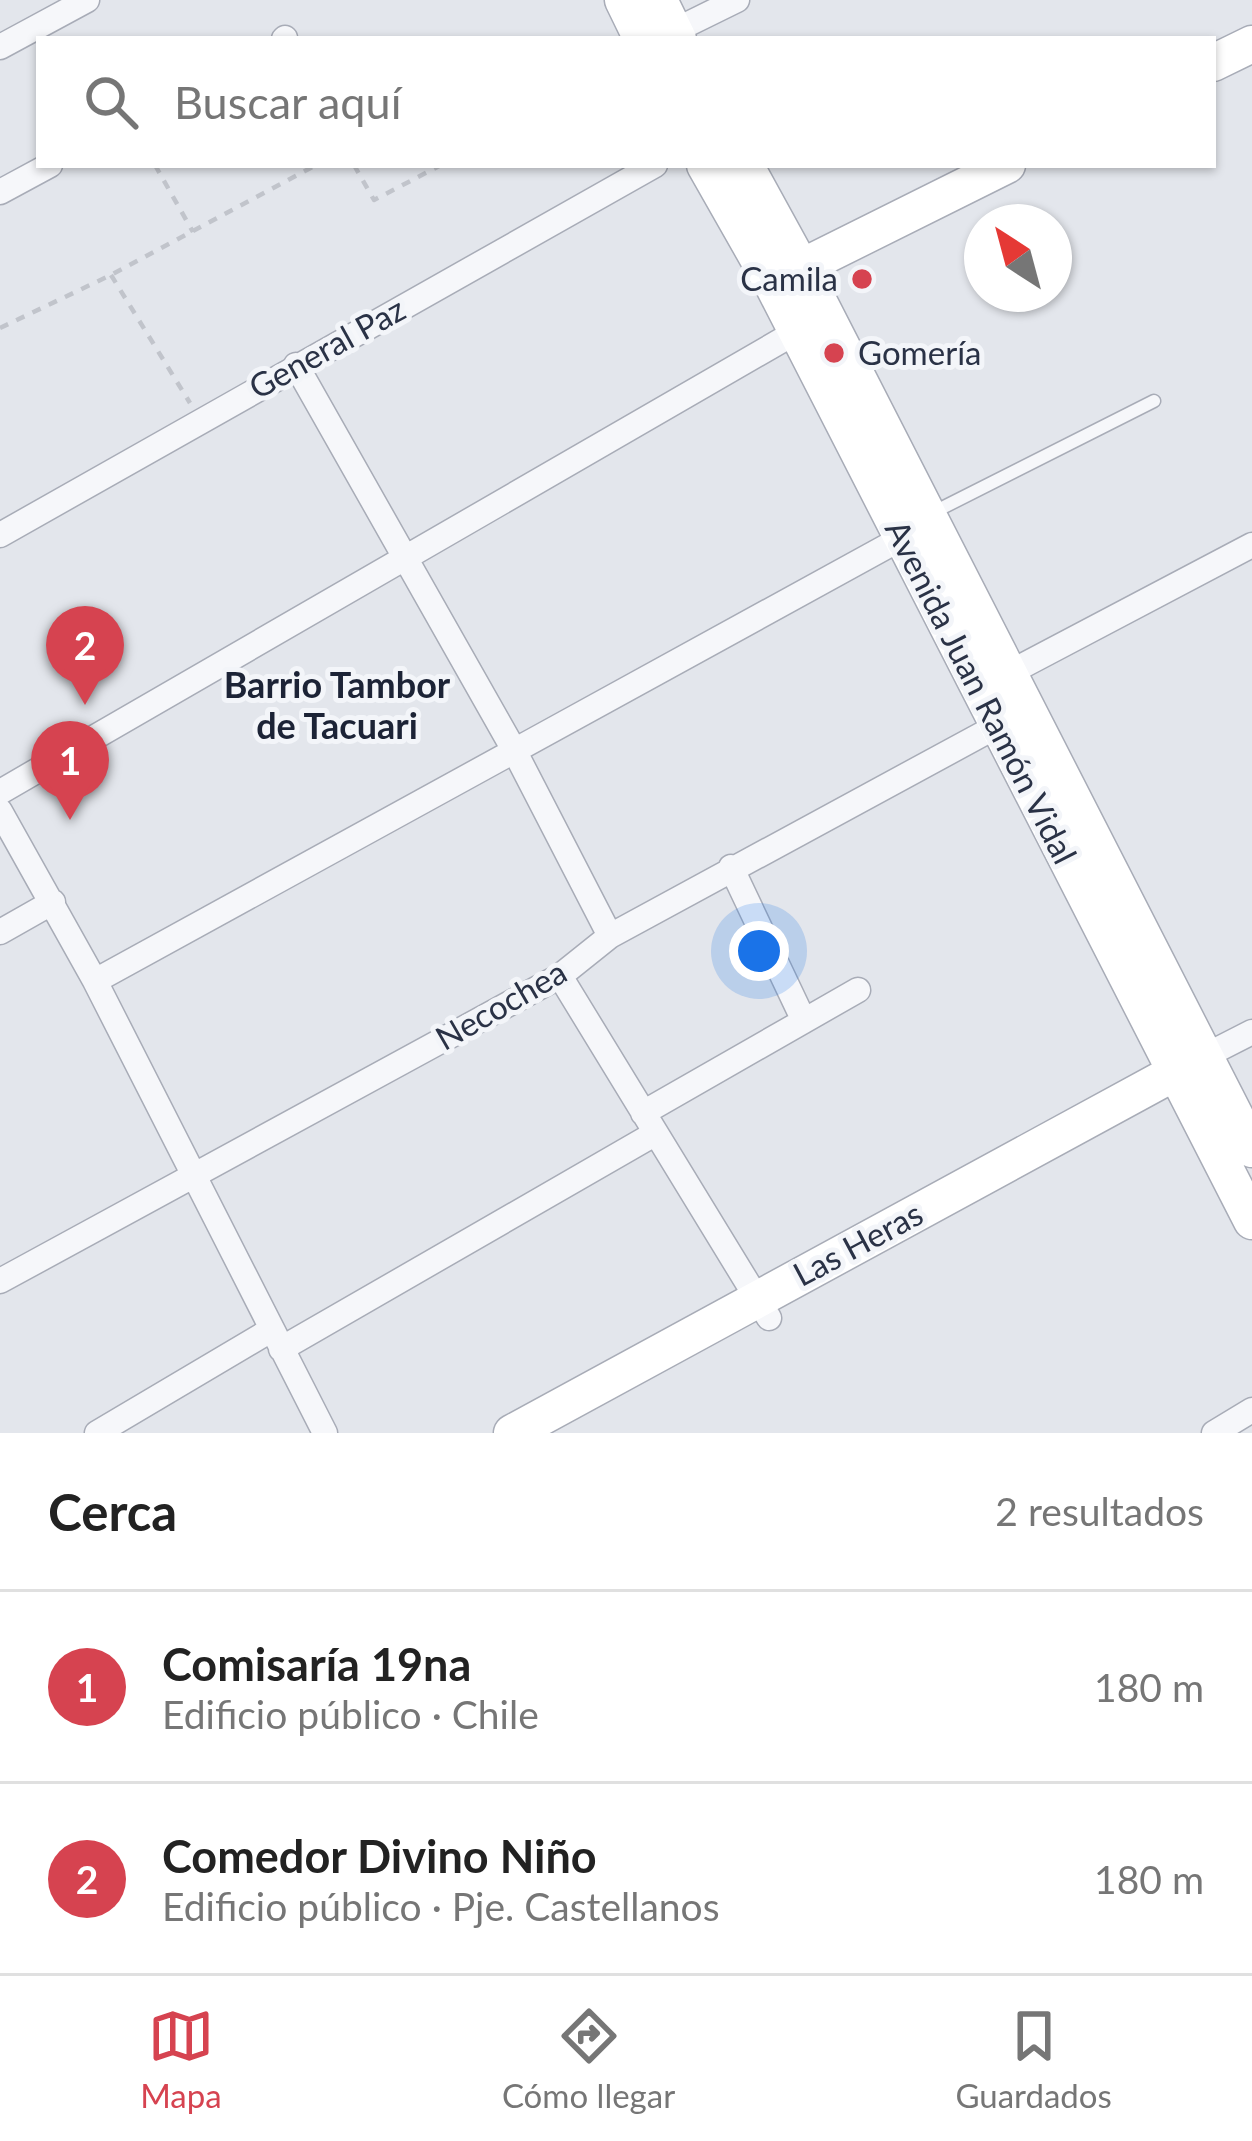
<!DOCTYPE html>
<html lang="es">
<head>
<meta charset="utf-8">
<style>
	body { margin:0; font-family:Lato,sans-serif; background:#f2f2f2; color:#222 }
	.compass { position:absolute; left:964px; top:204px; width:108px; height:108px; border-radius:50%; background:#fff; box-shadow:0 3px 9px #0004; rotate:324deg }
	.you { position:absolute; left:759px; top:951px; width:42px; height:42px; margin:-30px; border:9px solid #fff; border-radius:50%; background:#1a73e8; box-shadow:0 0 0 18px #1a73e833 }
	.badge { display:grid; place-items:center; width:78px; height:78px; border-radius:50%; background:#d64350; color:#fff; font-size:39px; font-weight:700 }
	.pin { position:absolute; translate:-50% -99px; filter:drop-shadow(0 3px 6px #0008) }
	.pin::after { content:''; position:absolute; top:63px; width:42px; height:36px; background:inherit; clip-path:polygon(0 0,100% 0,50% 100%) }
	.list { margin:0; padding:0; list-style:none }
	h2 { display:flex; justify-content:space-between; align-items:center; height:156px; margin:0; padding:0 48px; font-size:51px }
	h2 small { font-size:39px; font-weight:400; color:#767676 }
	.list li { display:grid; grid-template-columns:78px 1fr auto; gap:36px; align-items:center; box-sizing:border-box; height:192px; padding:0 48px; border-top:3px solid #e0e0e0 }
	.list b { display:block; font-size:45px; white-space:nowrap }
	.list p { margin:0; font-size:39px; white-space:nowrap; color:#767676 }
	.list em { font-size:39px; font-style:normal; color:#767676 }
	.icon { flex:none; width:66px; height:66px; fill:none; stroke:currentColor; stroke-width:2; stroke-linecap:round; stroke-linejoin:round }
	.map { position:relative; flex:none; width:1252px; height:1433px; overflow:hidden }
	.search { position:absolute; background:#fff; box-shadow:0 3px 9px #0004; left:36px; right:36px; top:36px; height:132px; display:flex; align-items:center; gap:30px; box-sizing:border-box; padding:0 42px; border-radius:0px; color:#767676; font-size:45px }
	.sheet { height:540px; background:#fff }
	nav { display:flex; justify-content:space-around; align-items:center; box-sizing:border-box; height:168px; border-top:3px solid #e0e0e0; background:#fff; font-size:33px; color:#767676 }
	nav a { display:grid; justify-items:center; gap:6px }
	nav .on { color:#d64350 }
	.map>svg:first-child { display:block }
</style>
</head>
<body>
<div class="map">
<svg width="1252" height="1433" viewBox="0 0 1252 1433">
	<rect width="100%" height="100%" fill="#e3e6ec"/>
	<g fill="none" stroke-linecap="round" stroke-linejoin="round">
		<!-- lane casing -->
		<g stroke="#a8acb7" stroke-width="15">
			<path id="lane" d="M930 514 1154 401"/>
		</g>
		<!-- street casing -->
		<g stroke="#a8acb7" stroke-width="27">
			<path id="street" d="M674 31 737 0
				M284 39 285 38
				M0 47 87 0
				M0 192 50 165
				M296 365 514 750 610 936
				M0 535 655 165
				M1009 673 1252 545
				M0 792 796 332
				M0 811 95 981 325 1433
				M731 867 804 1021
				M0 932 53 902
				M560 976 769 1318
				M95 981 902 538
				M1205 1056 1252 1032
				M643 1113 858 990
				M0 1281 560 976 610 936 999 725
				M281 1349 656 1133
				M97 1433 271 1330
				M1214 1433 1252 1410"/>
		</g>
		<!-- secondary casing -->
		<g stroke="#a8acb7" stroke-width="39">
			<path id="secondary" d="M623 0 642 39
				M659 0 678 39
				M1213 63 1252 44
				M705 165 772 283 1252 1221
				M745 165 801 267 1252 1149
				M780 278 1007 165
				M512 1433 1194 1062"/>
		</g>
		<!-- path -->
		<path stroke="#c1c4cb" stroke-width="4.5" stroke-dasharray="9 9" stroke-linecap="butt" d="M155 165 193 232
			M354 165 374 200 441 165
			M111 275 190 403
			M0 328 111 275 316 165"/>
		<!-- lane -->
		<use href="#lane" stroke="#f6f7fa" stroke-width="12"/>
		<!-- street -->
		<use href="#street" stroke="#f6f7fa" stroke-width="24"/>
		<!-- secondary -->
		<use href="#secondary" stroke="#fff" stroke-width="36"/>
	</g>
	<!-- markers -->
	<g fill="#d64350" stroke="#f3f5f9" stroke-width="4.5">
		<circle cx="862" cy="279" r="12"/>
		<circle cx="834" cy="353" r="12"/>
	</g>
	<g text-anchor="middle" stroke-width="10" stroke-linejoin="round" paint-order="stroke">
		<!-- poi labels -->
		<g font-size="33" fill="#2a3246" stroke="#f3f5f9" text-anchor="end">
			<text x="838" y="291">Camila</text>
			<text x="858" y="365" text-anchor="start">Gomería</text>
		</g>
		<!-- street labels -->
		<g font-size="33" fill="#2a3246" stroke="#f3f5f9">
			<text transform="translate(327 348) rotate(-29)" y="12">General Paz</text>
			<text transform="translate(981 692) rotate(63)" y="12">Avenida Juan Ramón Vidal</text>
			<text transform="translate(501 1005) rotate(-30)" y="12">Necochea</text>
			<text transform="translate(858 1244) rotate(-28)" y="12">Las Heras</text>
		</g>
		<!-- neighbourhood labels -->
		<g font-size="36" font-weight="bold" fill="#1c2336" stroke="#f3f5f9">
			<text x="337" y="698">Barrio Tambor<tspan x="337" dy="41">de Tacuari</tspan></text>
		</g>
	</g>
</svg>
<svg class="compass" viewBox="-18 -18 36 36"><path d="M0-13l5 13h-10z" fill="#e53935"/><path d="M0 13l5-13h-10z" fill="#767676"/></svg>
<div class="you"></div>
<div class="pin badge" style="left:70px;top:820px">1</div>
<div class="pin badge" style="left:85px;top:705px">2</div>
<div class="search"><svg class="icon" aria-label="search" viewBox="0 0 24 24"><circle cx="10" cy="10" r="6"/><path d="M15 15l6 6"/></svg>Buscar aquí</div>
</div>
<section class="sheet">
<h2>Cerca<small>2 resultados</small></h2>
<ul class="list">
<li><span class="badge">1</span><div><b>Comisaría 19na</b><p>Edificio público · Chile</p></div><em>180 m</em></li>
<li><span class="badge">2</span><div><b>Comedor Divino Niño</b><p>Edificio público · Pje. Castellanos</p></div><em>180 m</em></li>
</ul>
</section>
<nav>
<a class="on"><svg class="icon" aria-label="map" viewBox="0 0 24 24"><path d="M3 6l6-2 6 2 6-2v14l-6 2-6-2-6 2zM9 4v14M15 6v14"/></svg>Mapa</a>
<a><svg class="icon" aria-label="directions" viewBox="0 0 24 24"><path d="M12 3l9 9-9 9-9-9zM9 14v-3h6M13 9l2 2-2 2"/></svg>Cómo llegar</a>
<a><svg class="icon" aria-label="saved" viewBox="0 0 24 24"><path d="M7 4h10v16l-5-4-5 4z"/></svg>Guardados</a>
</nav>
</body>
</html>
